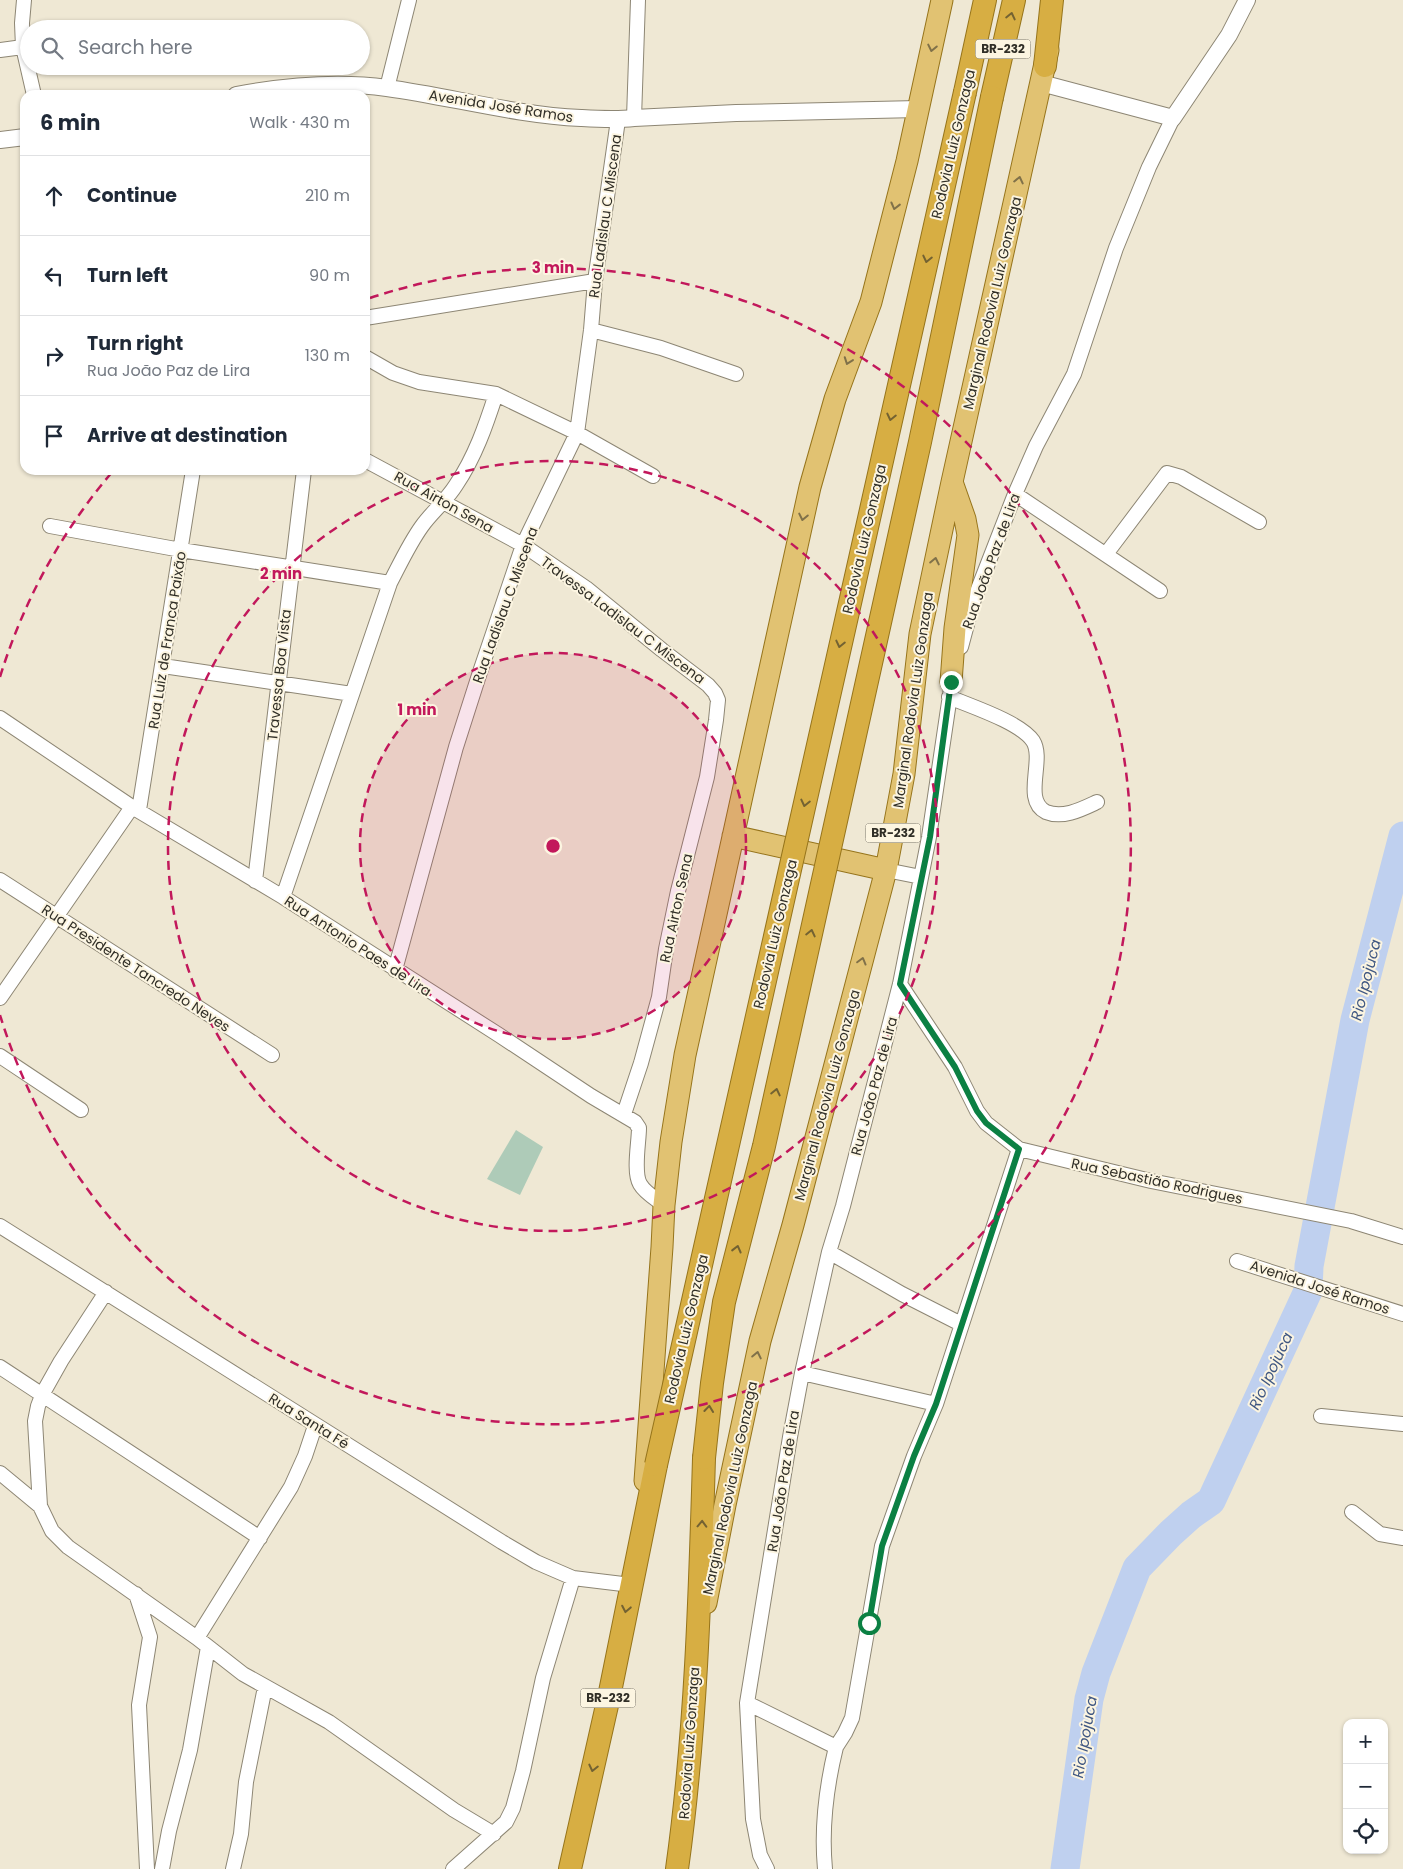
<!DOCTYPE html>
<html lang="en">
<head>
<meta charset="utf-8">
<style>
	body { margin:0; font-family:Poppins,sans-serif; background:#f2f2f3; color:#1f2937 }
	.controls { position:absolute; right:15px; bottom:15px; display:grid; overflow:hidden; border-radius:10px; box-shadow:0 1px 4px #0004 }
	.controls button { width:45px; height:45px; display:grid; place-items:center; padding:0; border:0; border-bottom:1px solid #e0e1e3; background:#fff; color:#1f2937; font:25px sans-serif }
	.stop { position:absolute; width:15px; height:15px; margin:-11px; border:4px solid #0b8043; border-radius:50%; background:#fff }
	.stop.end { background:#0b8043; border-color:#fff; box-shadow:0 1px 5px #0008 }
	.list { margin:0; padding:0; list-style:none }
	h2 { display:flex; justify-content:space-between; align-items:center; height:65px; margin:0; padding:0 20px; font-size:21px }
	h2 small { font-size:16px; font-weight:400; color:#747a83 }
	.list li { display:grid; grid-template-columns:32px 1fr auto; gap:15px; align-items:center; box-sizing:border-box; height:80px; padding:0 20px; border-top:1px solid #e0e1e3 }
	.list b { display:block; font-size:19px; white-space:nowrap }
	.list p { margin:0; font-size:16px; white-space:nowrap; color:#747a83 }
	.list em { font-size:16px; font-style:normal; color:#747a83 }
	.icon { flex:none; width:28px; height:28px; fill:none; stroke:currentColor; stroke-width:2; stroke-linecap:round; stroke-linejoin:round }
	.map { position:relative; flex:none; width:1403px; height:1869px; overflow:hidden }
	.search { position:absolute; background:#fff; box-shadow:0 1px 4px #0004; left:20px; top:20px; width:350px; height:55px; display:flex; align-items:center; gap:12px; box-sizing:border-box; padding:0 18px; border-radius:28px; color:#747a83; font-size:19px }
	.panel { position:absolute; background:#fff; box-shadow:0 1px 4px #0004; left:20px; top:90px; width:350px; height:385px; border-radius:15px }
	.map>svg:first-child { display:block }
</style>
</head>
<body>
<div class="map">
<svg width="1403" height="1869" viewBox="0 0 1403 1869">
	<rect width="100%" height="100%" fill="#efe8d4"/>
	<!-- green -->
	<path fill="#aecbb8" d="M516 1130 543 1147 520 1195 487 1179Z"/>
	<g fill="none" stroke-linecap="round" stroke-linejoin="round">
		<!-- river -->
		<path stroke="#bfd0ef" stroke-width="29" d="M1065 1869 1089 1699 1096 1673 1137 1568 1171 1533 1191 1515 1211 1501 1308 1291 1309 1266 1355 1020 1403 836"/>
		<!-- minor casing -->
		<g stroke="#8d8674" stroke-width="16">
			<path id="minor" d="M24 0 22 23 23 47 34 95
				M0 50 23 47
				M387 88 409 0
				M634 118 638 0
				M365 318 595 281
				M591 330 661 348 736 374
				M365 357 393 373 419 382 496 394 577 433 653 476
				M365 460 523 545 586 588 662 650 708 685 715 693 718 700 716 720 707 777 678 891 666 949 659 997 641 1063 624 1114
				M1015 494 1160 591
				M50 526 181 550 390 583
				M1106 554 1167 473 1181 477 1259 522
				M961 647 973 602 1015 494 1036 446 1074 374 1116 248 1149 167 1173 118
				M163 666 352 694
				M949 697C970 706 1020 722 1033 741 1045 760 1022 800 1046 812 1063 819 1082 809 1097 802
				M0 718 132 807 283 897 499 1035 591 1096 635 1122 639 1128C639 1142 633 1172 640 1184 645 1193 656 1199 664 1205
				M139 810 193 470
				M886 870 921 877
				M0 880 272 1055
				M255 881 304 470
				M283 897 390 583C400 564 409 544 422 526 432 512 446 501 456 485 475 457 486 425 496 394
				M395 970 456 747 480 672 523 545 577 433 591 330 595 281 618 120
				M900 984 955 1067 977 1111 986 1123 1019 1149 1151 1181 1351 1221 1403 1237
				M0 998 132 807
				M0 1056 81 1110
				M0 1226 502 1542 536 1562 573 1578 631 1585
				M829 1252 902 1294 961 1324
				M1237 1261 1403 1314
				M106 1292 61 1361 43 1393 38 1406 35 1421 40 1506 52 1531 68 1547 197 1638 291 1487 305 1456 315 1426
				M0 1367 260 1538
				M802 1373 936 1404
				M1321 1416 1403 1424
				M0 1473 40 1506
				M1352 1512 1380 1534 1403 1538
				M136 1594 150 1637 139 1705 147 1869
				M197 1638 243 1674 329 1722 454 1810 494 1834
				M747 1703 836 1747 845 1733 852 1718 882 1546 914 1456 936 1404 1019 1149
				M162 1869 169 1831 190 1750 208 1647
				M233 1869 241 1834 246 1782 265 1687
				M453 1869 506 1822 513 1808 523 1771 543 1678 573 1578
				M767 1869 760 1855 753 1819 747 1703 790 1437 802 1373 829 1252 843 1206 900 984 929 837 953 675
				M825 1869C821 1827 826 1788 836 1747"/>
		</g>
		<!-- tertiary casing -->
		<g stroke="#8d8674" stroke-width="18">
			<path id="tertiary" d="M1041 83 1173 118 1229 35 1247 0
				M236 95C285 86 337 81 387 88 452 97 516 115 581 118 599 119 616 120 634 118L736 113 918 109
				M0 140 25 137"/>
		</g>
		<!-- primary casing -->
		<g stroke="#96741b" stroke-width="23">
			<path id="primary" d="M951 682 955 628 968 535 965 519 952 482
				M733 836 886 870
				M645 1481 662 1247 664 1205 671 1142 685 1055 810 487 835 399 871 302 907 161 942 0
				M706 1603 725 1505 760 1341 793 1225 886 870 904 774 920 634 952 482 1048 50"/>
		</g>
		<!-- trunk casing -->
		<g stroke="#96741b" stroke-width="24">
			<path id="trunk" d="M1045 66 1052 0
				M965 92 985 0
				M992 97 1014 0
				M570 1869 610 1692 656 1465
				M677 1869C696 1733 700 1595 704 1458"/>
		</g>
		<!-- minor -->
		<use href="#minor" stroke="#fff" stroke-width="14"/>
		<!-- tertiary -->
		<use href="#tertiary" stroke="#fff" stroke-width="16"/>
		<!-- primary -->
		<use href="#primary" stroke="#e1c272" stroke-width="21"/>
		<!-- trunk -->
		<use href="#trunk" stroke="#d7ae43" stroke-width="22"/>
		<!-- trunk-bridge casing -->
		<g stroke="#96741b" stroke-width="24" stroke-linecap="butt">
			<path id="trunk-bridge" d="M704 1458 712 1383 724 1302 764 1146 920 442 992 97
				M656 1465 965 92"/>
		</g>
		<!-- trunk-bridge -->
		<use href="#trunk-bridge" stroke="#d7ae43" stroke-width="22"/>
	</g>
	<!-- one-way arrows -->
	<defs><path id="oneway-chevron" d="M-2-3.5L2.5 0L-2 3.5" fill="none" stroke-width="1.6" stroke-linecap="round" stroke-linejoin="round" transform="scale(1.25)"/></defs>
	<g stroke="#736232">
		<use href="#oneway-chevron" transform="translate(1011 16) rotate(-77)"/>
		<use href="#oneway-chevron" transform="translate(927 259) rotate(103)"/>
		<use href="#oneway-chevron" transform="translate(891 417) rotate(103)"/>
		<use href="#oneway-chevron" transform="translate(840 644) rotate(103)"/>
		<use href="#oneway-chevron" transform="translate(805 803) rotate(103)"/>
		<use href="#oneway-chevron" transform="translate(811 933) rotate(-77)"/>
		<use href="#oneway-chevron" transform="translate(776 1092) rotate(-77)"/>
		<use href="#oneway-chevron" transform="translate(737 1249) rotate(-76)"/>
		<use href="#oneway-chevron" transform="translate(709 1409) rotate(-84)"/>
		<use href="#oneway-chevron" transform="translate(702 1524) rotate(-88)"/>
		<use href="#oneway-chevron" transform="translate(626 1609) rotate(101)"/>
		<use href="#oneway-chevron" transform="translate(593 1768) rotate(103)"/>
	</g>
	<g stroke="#807149">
		<use href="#oneway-chevron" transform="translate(932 48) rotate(102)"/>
		<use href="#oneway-chevron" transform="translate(1019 180) rotate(-77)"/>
		<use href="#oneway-chevron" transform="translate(895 206) rotate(104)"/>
		<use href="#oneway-chevron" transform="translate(848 361) rotate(110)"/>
		<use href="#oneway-chevron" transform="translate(803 517) rotate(102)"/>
		<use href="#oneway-chevron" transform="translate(935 561) rotate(-78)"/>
		<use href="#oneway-chevron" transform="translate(862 961) rotate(-75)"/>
		<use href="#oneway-chevron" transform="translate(757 1355) rotate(-78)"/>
	</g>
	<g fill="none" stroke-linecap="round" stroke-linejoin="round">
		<!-- route -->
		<path stroke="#0b8043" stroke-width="6" d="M869 1623 882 1546 914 1456 936 1404 1019 1149 986 1123 977 1111 955 1067 900 984 930 837 951 682"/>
	</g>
	<!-- distance rings -->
	<circle cx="553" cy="846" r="193" fill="#c2185b" fill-opacity=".12"/>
	<g fill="none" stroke="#c2185b" stroke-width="2.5" stroke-dasharray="9 6">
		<circle cx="553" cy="846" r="193"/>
		<circle cx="553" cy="846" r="385"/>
		<path d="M0 677A578 578 0 0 1 113 471M370 298A578 578 0 1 1 0 1015"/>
	</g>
	<g text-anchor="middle" stroke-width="4" stroke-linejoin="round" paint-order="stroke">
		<!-- shield labels -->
		<g fill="#fcf5e1" stroke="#6e6a5f" stroke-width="1">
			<rect x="975.5" y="39.5" width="55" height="19" rx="4"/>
			<rect x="865.5" y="823.5" width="55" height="19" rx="4"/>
			<rect x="580.5" y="1688.5" width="55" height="19" rx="4"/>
		</g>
		<g font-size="12" font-weight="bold" fill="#312f27">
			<text x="1003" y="53">BR-232</text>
			<text x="893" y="837">BR-232</text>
			<text x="608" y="1702">BR-232</text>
		</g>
		<!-- street labels -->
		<g font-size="14" fill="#312f27" stroke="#fcf5e1">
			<text transform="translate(501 106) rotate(9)" y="5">Avenida José Ramos</text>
			<text transform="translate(953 144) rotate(-77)" y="5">Rodovia Luiz Gonzaga</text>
			<text transform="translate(605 216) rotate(-82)" y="5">Rua Ladislau C Miscena</text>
			<text transform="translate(992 303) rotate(-77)" y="5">Marginal Rodovia Luiz Gonzaga</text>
			<text transform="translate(444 502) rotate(29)" y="5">Rua Airton Sena</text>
			<text transform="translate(864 539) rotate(-77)" y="5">Rodovia Luiz Gonzaga</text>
			<text transform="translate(991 561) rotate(-70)" y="5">Rua João Paz de Lira</text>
			<text transform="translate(505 605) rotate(-70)" y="5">Rua Ladislau C Miscena</text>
			<text transform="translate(623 620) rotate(37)" y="5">Travessa Ladislau C Miscena</text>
			<text transform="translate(167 640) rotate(-81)" y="5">Rua Luiz de Franca Paixão</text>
			<text transform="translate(279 675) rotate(-84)" y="5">Travessa Boa Vista</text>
			<text transform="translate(913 700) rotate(-82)" y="5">Marginal Rodovia Luiz Gonzaga</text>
			<text transform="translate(676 908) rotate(-78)" y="5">Rua Airton Sena</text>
			<text transform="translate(775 934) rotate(-77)" y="5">Rodovia Luiz Gonzaga</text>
			<text transform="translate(358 946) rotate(33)" y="5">Rua Antonio Paes de Lira</text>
			<text transform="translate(136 968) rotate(33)" y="5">Rua Presidente Tancredo Neves</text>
			<text transform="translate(874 1086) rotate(-75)" y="5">Rua João Paz de Lira</text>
			<text transform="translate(827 1095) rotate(-75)" y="5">Marginal Rodovia Luiz Gonzaga</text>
			<text transform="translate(1157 1181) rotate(12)" y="5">Rua Sebastião Rodrigues</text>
			<text transform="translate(1320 1287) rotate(18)" y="5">Avenida José Ramos</text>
			<text transform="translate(686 1329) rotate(-77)" y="5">Rodovia Luiz Gonzaga</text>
			<text transform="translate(309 1421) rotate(32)" y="5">Rua Santa Fé</text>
			<text transform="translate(783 1481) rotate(-81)" y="5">Rua João Paz de Lira</text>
			<text transform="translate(730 1488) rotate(-78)" y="5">Marginal Rodovia Luiz Gonzaga</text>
			<text transform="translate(689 1743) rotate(-86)" y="5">Rodovia Luiz Gonzaga</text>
		</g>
		<!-- water labels -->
		<g font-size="15" font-style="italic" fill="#3f5782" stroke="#fcf5e1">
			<text transform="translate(1366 980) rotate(-76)" y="5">Rio Ipojuca</text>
			<text transform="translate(1271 1371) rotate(-65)" y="5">Rio Ipojuca</text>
			<text transform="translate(1085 1737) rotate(-80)" y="5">Rio Ipojuca</text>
		</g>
	</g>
	<circle cx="553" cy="846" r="8" fill="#c2185b" stroke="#fcf5e1" stroke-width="2.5"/>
	<g font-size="15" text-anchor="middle" font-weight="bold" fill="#c2185b" stroke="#fcf5e1" stroke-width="4" stroke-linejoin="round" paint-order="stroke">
		<text x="553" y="273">3 min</text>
		<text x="281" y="579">2 min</text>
		<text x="417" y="715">1 min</text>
	</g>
</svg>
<div class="controls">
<button>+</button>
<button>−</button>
<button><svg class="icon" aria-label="locate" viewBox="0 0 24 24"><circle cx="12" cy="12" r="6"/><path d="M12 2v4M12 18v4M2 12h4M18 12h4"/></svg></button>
</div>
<div class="stop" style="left:869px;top:1623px"></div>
<div class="stop end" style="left:951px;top:682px"></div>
<div class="search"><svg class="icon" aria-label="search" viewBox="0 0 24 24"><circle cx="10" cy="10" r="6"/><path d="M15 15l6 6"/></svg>Search here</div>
<section class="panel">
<h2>6 min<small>Walk · 430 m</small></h2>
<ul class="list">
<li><svg class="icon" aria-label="ahead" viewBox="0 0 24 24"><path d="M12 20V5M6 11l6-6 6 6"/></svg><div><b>Continue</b></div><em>210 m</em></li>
<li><svg class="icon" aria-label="left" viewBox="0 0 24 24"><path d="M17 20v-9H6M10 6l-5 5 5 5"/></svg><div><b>Turn left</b></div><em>90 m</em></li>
<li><svg class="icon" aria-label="right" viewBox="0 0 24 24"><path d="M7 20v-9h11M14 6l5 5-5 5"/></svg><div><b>Turn right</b><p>Rua João Paz de Lira</p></div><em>130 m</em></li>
<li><svg class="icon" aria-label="arrive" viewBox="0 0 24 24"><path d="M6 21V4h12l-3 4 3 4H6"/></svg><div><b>Arrive at destination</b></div></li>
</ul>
</section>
</div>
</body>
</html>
